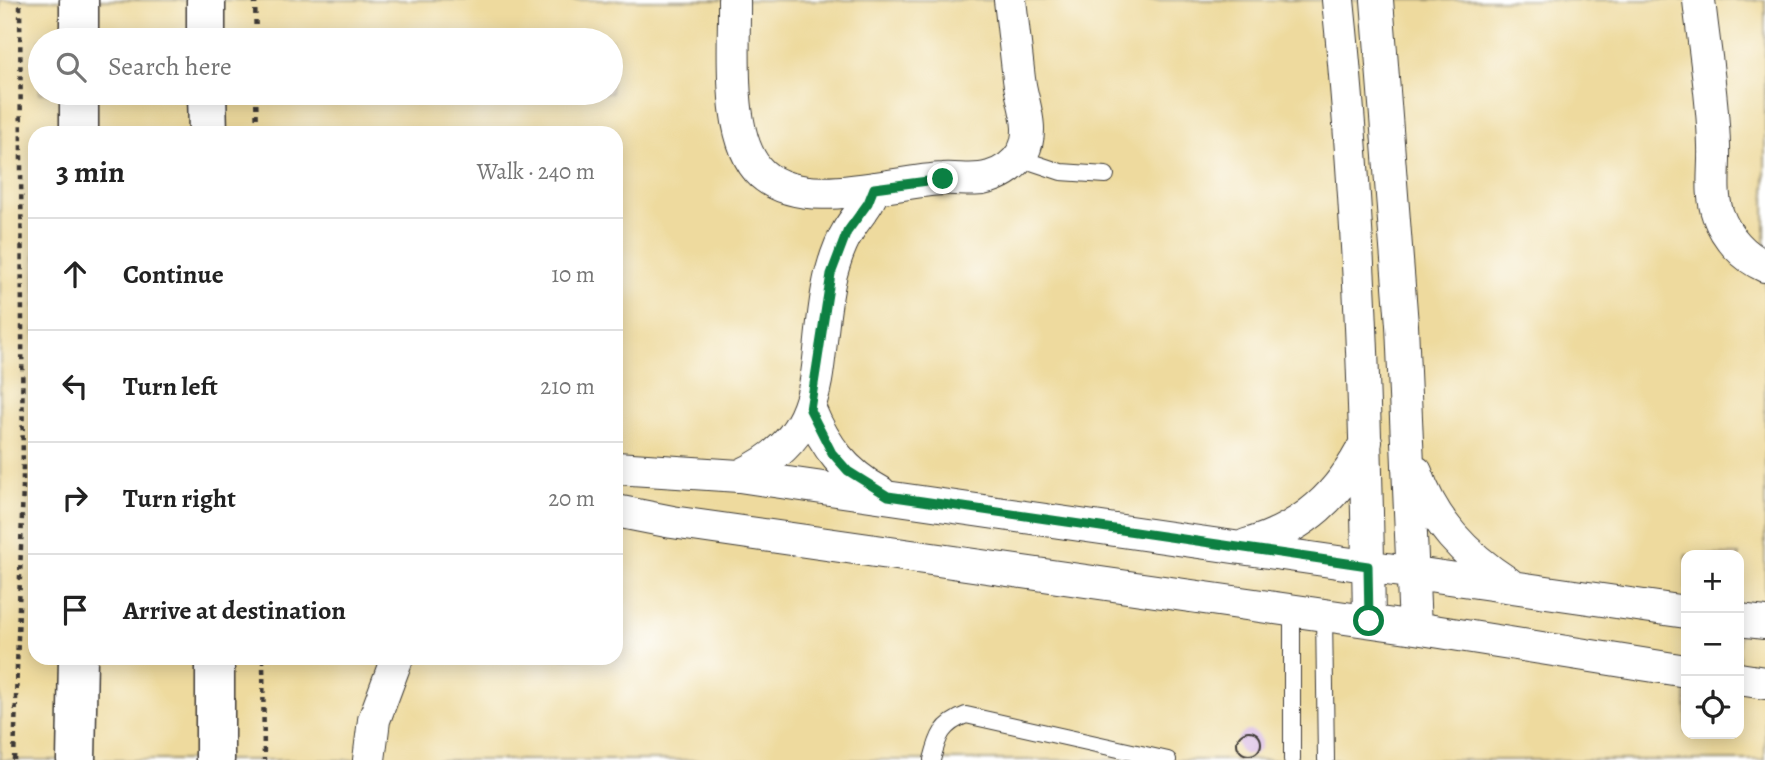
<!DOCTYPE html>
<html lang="en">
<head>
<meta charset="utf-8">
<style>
	body { margin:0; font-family:Alegreya,serif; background:#f2f2f2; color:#222 }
	.controls { position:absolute; right:21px; bottom:21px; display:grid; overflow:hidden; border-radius:14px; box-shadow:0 4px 18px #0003 }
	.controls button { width:63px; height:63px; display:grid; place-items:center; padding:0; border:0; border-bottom:2px solid #e0e0e0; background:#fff; color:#222; font:35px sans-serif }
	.stop { position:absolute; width:21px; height:21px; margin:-16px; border:5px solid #0b8043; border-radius:50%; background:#fff }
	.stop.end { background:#0b8043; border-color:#fff; box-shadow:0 2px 7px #0008 }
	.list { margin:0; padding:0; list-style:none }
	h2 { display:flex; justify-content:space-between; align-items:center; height:91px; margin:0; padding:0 28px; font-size:30px }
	h2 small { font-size:23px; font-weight:400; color:#767676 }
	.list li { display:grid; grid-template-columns:46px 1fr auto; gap:21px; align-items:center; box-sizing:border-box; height:112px; padding:0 28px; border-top:2px solid #e0e0e0 }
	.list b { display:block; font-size:26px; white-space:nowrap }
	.list em { font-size:23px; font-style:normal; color:#767676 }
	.icon { flex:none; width:38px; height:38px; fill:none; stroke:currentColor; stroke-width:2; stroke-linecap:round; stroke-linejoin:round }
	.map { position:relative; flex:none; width:1765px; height:760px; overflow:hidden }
	.search { position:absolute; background:#fff; box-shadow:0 4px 18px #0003; left:28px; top:28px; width:595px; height:77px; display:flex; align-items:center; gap:18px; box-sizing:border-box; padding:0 24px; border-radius:38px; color:#767676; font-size:26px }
	.panel { position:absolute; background:#fff; box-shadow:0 4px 18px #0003; left:28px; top:126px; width:595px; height:539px; border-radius:21px }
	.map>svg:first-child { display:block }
</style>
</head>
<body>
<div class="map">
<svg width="1765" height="760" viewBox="0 0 1765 760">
	<rect width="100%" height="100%" fill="#fff"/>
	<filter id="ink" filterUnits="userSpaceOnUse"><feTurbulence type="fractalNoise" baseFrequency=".0143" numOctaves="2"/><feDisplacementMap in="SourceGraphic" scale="14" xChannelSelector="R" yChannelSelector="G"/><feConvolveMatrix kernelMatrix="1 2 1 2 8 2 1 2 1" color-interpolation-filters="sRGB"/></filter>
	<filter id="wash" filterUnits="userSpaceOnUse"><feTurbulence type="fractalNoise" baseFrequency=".00686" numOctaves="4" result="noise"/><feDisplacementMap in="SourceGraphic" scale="28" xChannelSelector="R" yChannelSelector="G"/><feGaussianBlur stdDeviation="1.57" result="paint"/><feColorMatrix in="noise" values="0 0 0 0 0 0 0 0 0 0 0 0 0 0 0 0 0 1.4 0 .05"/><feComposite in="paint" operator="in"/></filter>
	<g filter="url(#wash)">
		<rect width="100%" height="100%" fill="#f2dbbb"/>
		<!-- sand -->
		<path fill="#eeda9e" stroke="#857b5d" stroke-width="2" fill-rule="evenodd" d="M0 0H1765V760H0ZM40 40H611V93H40ZM35 133H616V658H35ZM1686 555H1739V734H1686Z"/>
		<g id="blocks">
			<!-- building -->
			<path fill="#cea6da" d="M1237 743a12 12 0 1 1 24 0a12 12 0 1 1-24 0Z"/>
		</g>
	</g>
	<g filter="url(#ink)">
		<use href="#blocks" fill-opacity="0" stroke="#3c3934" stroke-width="2"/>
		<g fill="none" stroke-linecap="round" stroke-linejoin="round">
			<!-- service casing -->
			<g stroke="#3c3934" stroke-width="18">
				<path id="service" d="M1019 158 1061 172 1106 175
					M1324 614 1326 760
					M932 760C938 736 942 724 966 715L1168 760
					M1292 760V610"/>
			</g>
			<!-- minor casing -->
			<g stroke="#3c3934" stroke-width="34">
				<path id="minor" d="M734 0C735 47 725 140 762 174 805 212 892 181 943 179 959 178 975 182 990 177 1003 173 1016 164 1023 152 1035 129 1022 103 1019 79 1016 53 1013 26 1010 0
					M1338 0C1359 207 1366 413 1369 621
					M1377 0 1402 325 1415 628
					M1699 0C1704 48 1713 97 1714 146 1715 169 1710 193 1718 215 1726 237 1744 257 1765 266
					M810 410C825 446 845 473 880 492
					M616 468 739 476 1686 612
					M1416 472C1433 522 1465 555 1508 583
					M739 476C837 432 810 360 831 274 835 259 841 242 849 229 858 214 869 205 874 188
					M616 511 672 522 1415 628 1686 671
					M1246 545C1303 529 1340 495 1366 442
					M1739 620 1765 623
					M1739 679 1765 683
					M369 760 374 720 397 658"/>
			</g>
			<!-- primary casing -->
			<g stroke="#3c3934" stroke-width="41">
				<path id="primary" d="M79 0V40
					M206 0V40
					M79 93V133
					M207 93 208 133
					M215 658V760
					M76 760 78 658"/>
			</g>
			<!-- path -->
			<path stroke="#3c3934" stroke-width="4.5" stroke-dasharray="5 5" stroke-linecap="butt" d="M255 0 256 40
				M256 93 257 133
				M263 658 264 760
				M14 760 23 485 20 0"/>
			<!-- service -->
			<use href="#service" stroke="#fff" stroke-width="16"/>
			<!-- minor -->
			<use href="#minor" stroke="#fff" stroke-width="32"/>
			<!-- primary -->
			<use href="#primary" stroke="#fff" stroke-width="38"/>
		</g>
	</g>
	<g fill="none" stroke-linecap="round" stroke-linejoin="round" filter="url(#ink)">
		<!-- route -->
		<path stroke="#0b8043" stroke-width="9" d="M943 179 874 188 868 203 847 232 831 274 810 410 832 453 848 471 888 496 1368 566 1369 621"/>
	</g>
</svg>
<div class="controls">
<button>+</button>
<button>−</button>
<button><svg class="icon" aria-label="locate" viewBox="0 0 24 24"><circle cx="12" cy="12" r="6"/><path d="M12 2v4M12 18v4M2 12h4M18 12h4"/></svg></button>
</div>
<div class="stop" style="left:1369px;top:621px"></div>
<div class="stop end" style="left:943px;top:179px"></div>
<div class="search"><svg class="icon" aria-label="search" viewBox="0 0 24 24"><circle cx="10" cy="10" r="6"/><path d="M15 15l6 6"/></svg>Search here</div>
<section class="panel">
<h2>3 min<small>Walk · 240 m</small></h2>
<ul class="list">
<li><svg class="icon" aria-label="ahead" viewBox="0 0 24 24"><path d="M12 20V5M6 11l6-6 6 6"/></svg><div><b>Continue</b></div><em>10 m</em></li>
<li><svg class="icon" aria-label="left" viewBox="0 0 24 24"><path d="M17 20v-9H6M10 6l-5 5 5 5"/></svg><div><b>Turn left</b></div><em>210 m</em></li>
<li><svg class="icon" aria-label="right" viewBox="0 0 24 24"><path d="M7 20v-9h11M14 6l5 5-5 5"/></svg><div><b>Turn right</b></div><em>20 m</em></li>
<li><svg class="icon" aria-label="arrive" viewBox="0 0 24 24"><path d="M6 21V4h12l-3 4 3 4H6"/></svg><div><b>Arrive at destination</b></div></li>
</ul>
</section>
</div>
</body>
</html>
